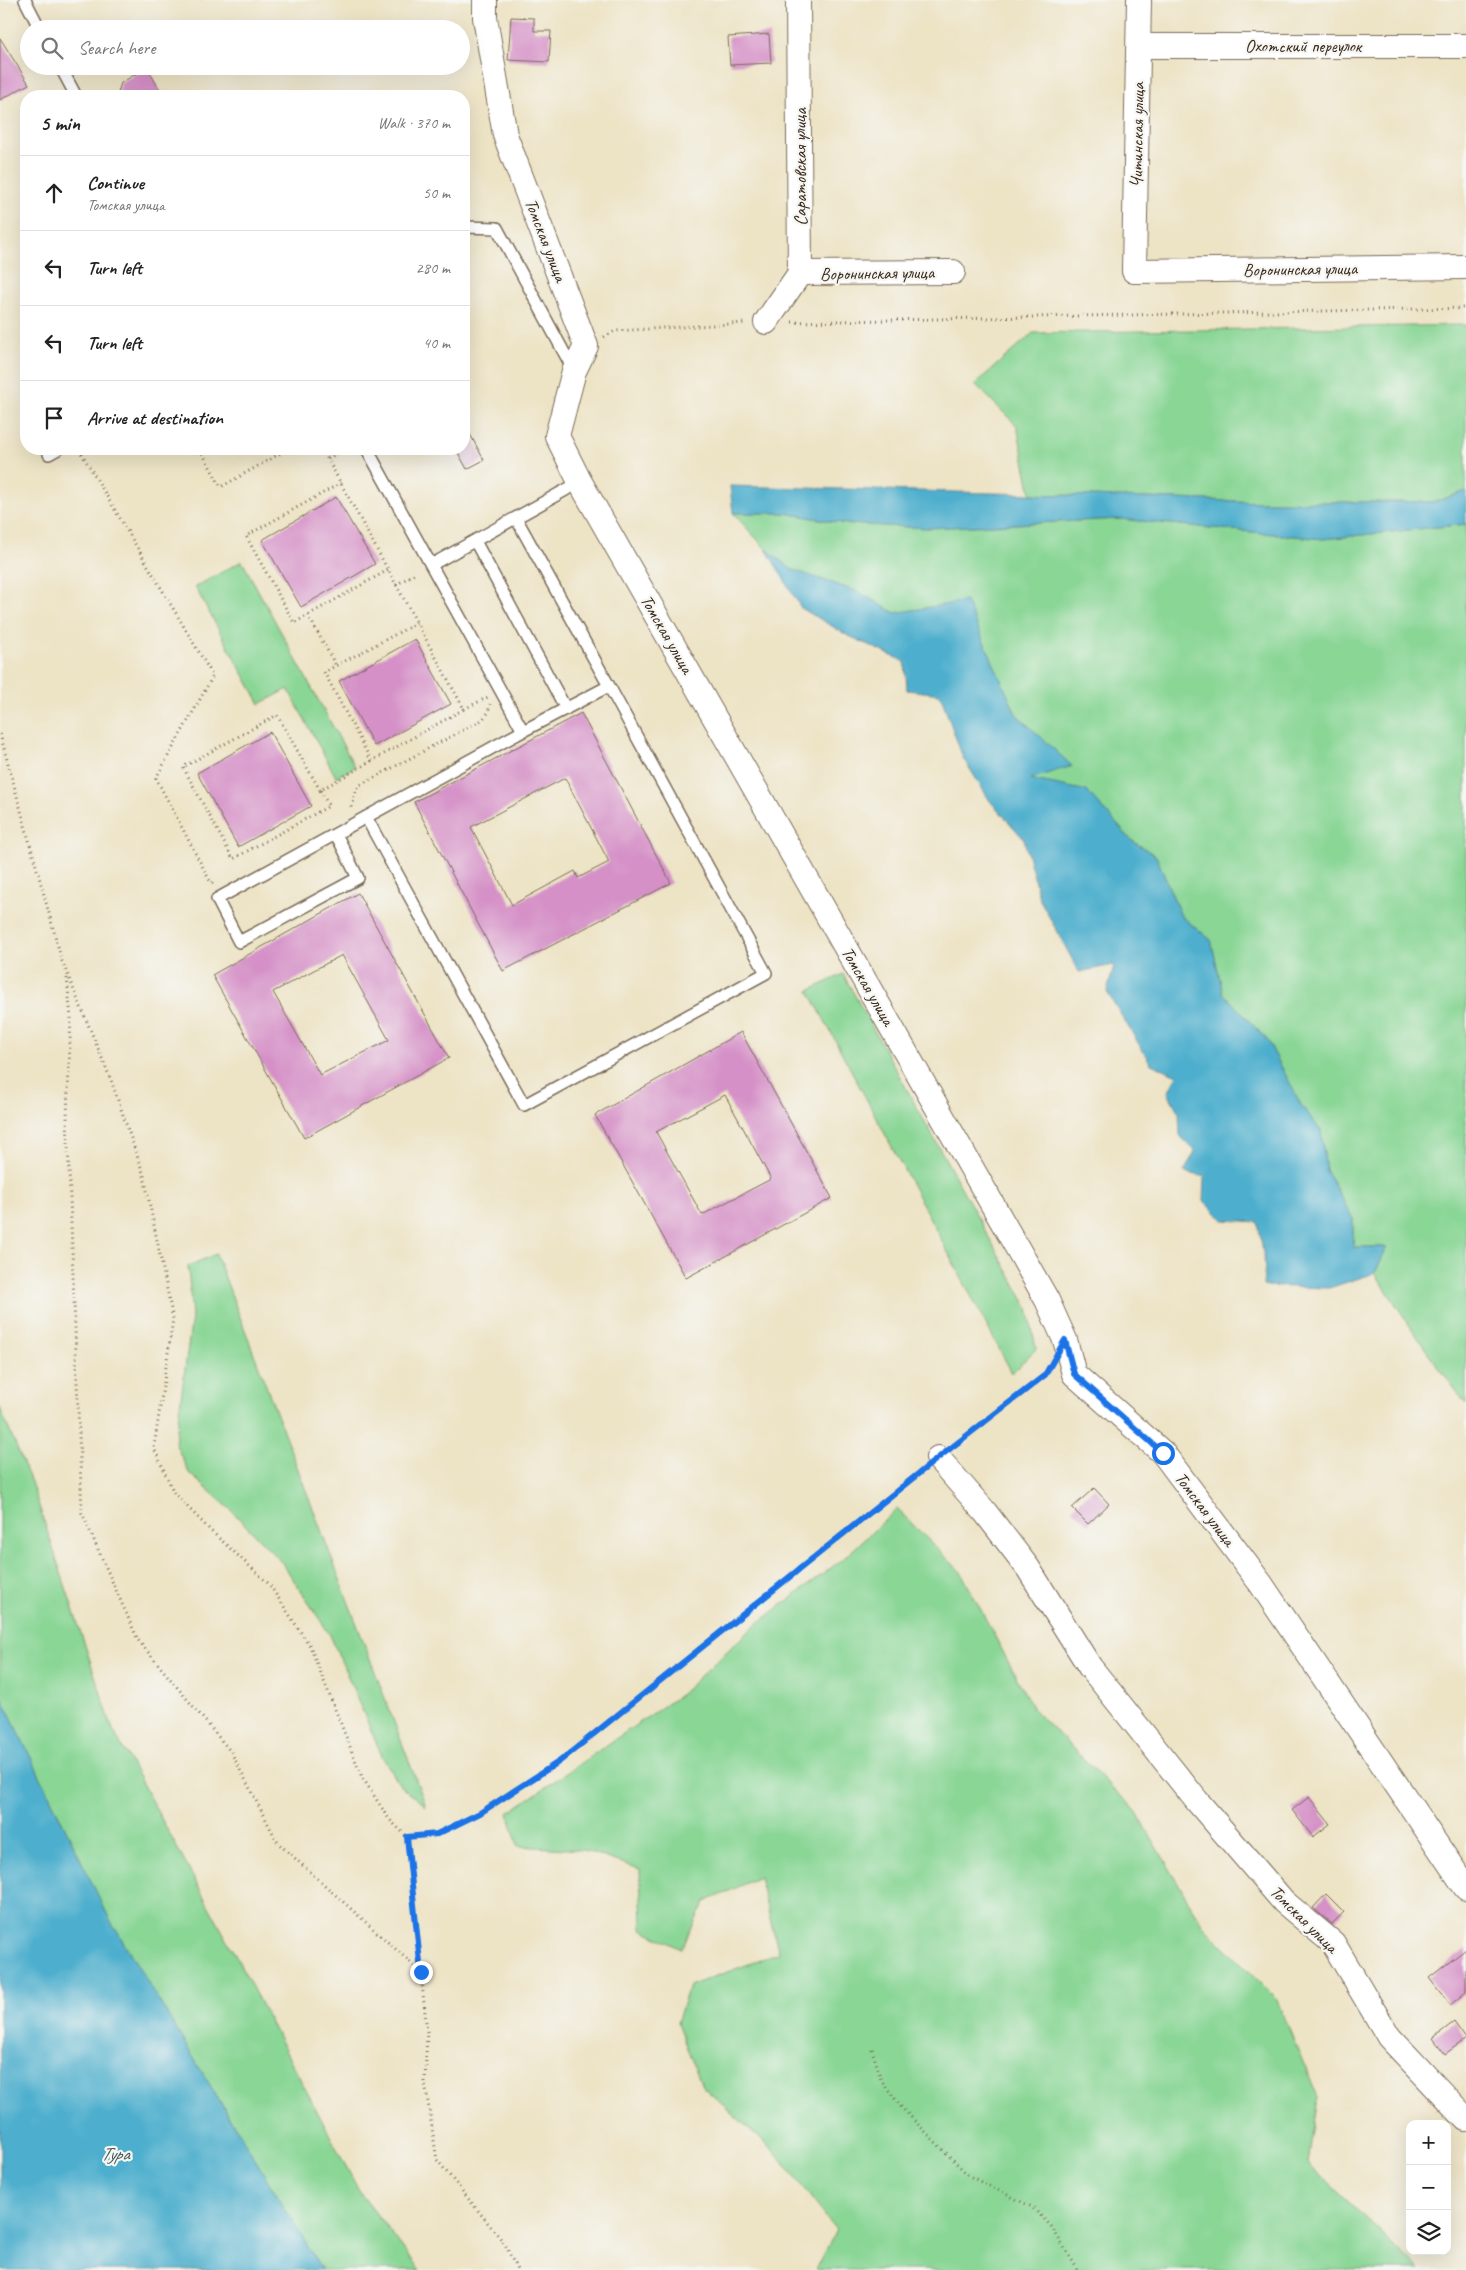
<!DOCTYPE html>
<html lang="en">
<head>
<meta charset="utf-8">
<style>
	body { margin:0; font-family:Caveat,sans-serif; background:#f2f2f2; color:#222 }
	.controls { position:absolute; right:15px; bottom:15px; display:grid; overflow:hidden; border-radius:10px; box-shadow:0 5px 20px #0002 }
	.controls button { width:45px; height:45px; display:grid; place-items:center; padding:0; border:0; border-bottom:1px solid #e0e0e0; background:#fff; color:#222; font:25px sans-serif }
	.stop { position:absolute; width:15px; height:15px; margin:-11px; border:4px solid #1a73e8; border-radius:50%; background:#fff }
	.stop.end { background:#1a73e8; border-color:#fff; box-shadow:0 1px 5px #0008 }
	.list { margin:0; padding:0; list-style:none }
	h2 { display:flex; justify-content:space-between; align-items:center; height:65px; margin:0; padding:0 20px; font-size:21px }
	h2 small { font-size:16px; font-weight:400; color:#767676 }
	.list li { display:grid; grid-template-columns:32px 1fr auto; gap:15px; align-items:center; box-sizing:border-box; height:75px; padding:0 20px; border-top:1px solid #e0e0e0 }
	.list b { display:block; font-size:19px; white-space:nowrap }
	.list p { margin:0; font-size:16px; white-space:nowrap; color:#767676 }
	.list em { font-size:16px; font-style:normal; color:#767676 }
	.icon { flex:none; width:28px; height:28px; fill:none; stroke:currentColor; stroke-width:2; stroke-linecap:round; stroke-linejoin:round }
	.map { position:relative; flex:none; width:1466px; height:2270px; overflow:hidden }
	.search { position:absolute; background:#fff; box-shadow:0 5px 20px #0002; left:20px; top:20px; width:450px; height:55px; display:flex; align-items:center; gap:12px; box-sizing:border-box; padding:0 18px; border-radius:28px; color:#767676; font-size:19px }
	.panel { position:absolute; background:#fff; box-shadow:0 5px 20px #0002; left:20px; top:90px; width:450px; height:365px; border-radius:20px }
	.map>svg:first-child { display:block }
</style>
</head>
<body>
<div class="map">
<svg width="1466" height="2270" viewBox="0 0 1466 2270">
	<rect width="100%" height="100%" fill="#f6f6f2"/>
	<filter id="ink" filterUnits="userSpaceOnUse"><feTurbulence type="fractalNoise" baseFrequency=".02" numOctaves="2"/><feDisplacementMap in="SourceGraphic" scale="10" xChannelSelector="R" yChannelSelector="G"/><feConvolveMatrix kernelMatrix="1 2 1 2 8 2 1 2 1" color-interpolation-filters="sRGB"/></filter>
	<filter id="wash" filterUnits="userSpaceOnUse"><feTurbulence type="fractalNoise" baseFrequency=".0096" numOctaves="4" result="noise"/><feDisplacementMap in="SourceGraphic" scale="20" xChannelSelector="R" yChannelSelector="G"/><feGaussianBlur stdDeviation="1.12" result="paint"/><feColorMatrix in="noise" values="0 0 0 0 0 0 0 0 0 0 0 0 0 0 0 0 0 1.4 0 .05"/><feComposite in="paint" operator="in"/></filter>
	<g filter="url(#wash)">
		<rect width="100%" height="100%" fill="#ede3c5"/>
		<!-- green -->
		<path fill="#89d695" stroke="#62805a" d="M1466 325V491L1434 502H1262L1031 494 1017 426 975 384 1033 333Z
			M733 513H785L847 524 929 528 1120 519 1324 539 1466 524V1404L1424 1347 1375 1273 1386 1247H1353V1219L1326 1170 1321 1131 1301 1105 1268 1041 1223 993 1211 940 1181 916 1156 856 1131 840 1087 791 1028 779 1071 766 1016 714 966 602 895 613 858 592 791 569 766 549Z
			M242 561 355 767 336 777 288 689 260 704 195 587Z
			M843 974 1028 1308 1036 1349 1012 1373 809 991Z
			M216 1254 426 1806 401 1787 382 1756 330 1635 283 1564 229 1508 189 1473 175 1443 192 1317 188 1266Z
			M0 1408 31 1482 113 1730 231 1947 360 2193 420 2270H322L110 1920 12 1719 0 1694Z
			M897 1509 961 1572 1033 1709 1136 1811 1202 1924 1276 1998 1318 2098 1308 2163 1419 2270H816L836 2230 776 2153 702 2086 677 2023 689 1986 779 1953 759 1877 705 1902 681 1949 642 1929 640 1869 583 1850 518 1846 508 1813 681 1694 753 1627 844 1558Z"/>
		<!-- water -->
		<path fill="#4eafcd" stroke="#446c76" d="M730 486 1031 494 1262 502H1434L1466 491V524L1324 539 1120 519 929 528 847 524 785 513H733Z
			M766 549 791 569 858 592 895 613 966 601 1016 714 1072 766 1030 779 1087 791 1131 840 1156 856 1181 916 1211 940 1223 993 1268 1041 1301 1105 1321 1131 1326 1170 1353 1219V1247H1387L1375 1273 1329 1288 1263 1286 1265 1265 1258 1222 1223 1220 1204 1201 1205 1177 1184 1172 1195 1151 1180 1136 1179 1113 1168 1093 1177 1075 1151 1064 1107 992 1114 965 1079 972 1039 898 1024 839 990 801 963 758 940 694 907 690 905 662 847 635 801 608Z
			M0 1694 110 1920 322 2270H0Z"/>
		<g id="blocks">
			<!-- building -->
			<path fill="#d591c7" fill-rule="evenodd" d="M511 17 534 18V31H551L549 62 508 60Z
				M769 34 771 63 730 65 728 37Z
				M0 38 29 84 0 100Z
				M147 67 163 96H117L121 83Z
				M464 423 484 460 467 469 456 449H464Z
				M336 497 375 564 301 607 262 540Z
				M415 639 451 704 374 746 339 681Z
				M581 713 671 883 503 971 414 802ZM565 778 609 862 578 878 575 871 512 905 471 827Z
				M270 732 311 806 238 847 197 773Z
				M358 893 449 1058 304 1138 212 975ZM342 955 389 1040 320 1075 273 992Z
				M741 1032 832 1198 686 1278 595 1115ZM725 1095 771 1179 702 1215 656 1132Z
				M1094 1488 1109 1504 1088 1524 1072 1508Z
				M1309 1797 1330 1824 1313 1837 1292 1810Z
				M1326 1894 1344 1912 1332 1924 1313 1908Z
				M1466 1949V1992L1450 2005 1429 1978Z
				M1454 2022 1466 2039 1445 2054 1433 2038Z"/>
		</g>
	</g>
	<g filter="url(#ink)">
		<use href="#blocks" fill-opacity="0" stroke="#796b58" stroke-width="1"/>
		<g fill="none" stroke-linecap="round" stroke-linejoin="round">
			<!-- lane casing -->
			<g stroke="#796b58" stroke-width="14">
				<path id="lane" d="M25 0 40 29
					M60 66 76 96
					M464 227 497 228 574 371
					M367 449 431 565 580 482
					M49 454 58 449
					M516 518 609 686 523 731
					M475 541 566 709
					M366 817 524 1105 766 973 609 686
					M336 834 358 878 239 942 217 899 523 731 431 565"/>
			</g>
			<!-- street casing -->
			<g stroke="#796b58" stroke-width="26">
				<path id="street" d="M485 0V18L505 135 586 346 574 371 557 436 580 482 1047 1300 1065 1340 1074 1374 1163 1453 1261 1584 1466 1888
					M1139 0 1134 271 1466 267
					M1139 46H1466
					M800 273 953 272
					M766 322 800 273 798 0
					M938 1458 985 1512 1028 1568 1090 1667 1197 1801 1284 1902 1333 1943 1389 2037 1466 2119"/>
			</g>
			<!-- path -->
			<path stroke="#796b58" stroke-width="3" stroke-dasharray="1 4" stroke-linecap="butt" d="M792 322 1466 308
				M604 337 615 331 746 323
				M79 449 213 676 156 778 211 883 214 882
				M200 449 221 487 288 449
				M322 449 417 623
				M328 459 344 449
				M341 483 246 536 294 623 388 570
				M396 585 417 572
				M308 615 336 666
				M464 709 488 697
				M0 734 62 961 111 1080 144 1176 173 1319 154 1448 174 1493 211 1531 269 1584 310 1646 362 1777 389 1819 407 1837 437 1834 480 1813 560 1761 921 1471
				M320 790 277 715 183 767 233 859 329 806 320 790 464 709 417 623 324 672 372 762
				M351 807 356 791 360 785 482 720 488 713 490 704
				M67 978 71 1018 67 1117 82 1513 138 1640 231 1752 278 1843 421 1972
				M954 1446 1045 1375 1049 1368
				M407 1837 427 2032 425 2083 437 2160 505 2244 517 2270
				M872 2049 881 2080 902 2108 969 2176 1032 2207 1051 2226 1078 2270"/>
			<!-- lane -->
			<use href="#lane" stroke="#fff" stroke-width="11"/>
			<!-- street -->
			<use href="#street" stroke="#fff" stroke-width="24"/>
		</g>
	</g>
	<g fill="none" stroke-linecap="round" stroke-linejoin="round" filter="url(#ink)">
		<!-- route -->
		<path stroke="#1a73e8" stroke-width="6" d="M421 1972 407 1837 437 1834 480 1813 560 1761 938 1458 1045 1375 1065 1340 1074 1374 1163 1453"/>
	</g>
	<g text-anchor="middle" stroke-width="4.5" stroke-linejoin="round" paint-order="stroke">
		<!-- street labels -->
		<g font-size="18" fill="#3b2a1e" stroke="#f6f6f2">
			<text x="1303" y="52">Охотский переулок</text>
			<text transform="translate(1137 135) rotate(-89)" y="6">Читинская улица</text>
			<text transform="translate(800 167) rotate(-90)" y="6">Саратовская улица</text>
			<text transform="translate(546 240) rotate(69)" y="6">Томская улица</text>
			<text transform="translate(1300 269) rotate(-1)" y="6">Воронинская улица</text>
			<text transform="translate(877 273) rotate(-1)" y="6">Воронинская улица</text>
			<text transform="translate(667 634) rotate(60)" y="6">Томская улица</text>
			<text transform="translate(868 986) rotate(60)" y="6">Томская улица</text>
			<text transform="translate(1205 1509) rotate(53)" y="6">Томская улица</text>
			<text transform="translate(1304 1919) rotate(45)" y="6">Томская улица</text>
		</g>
		<!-- water labels -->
		<g font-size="19" font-style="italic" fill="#42595b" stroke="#f6f6f2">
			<text x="115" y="2160">Тура</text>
		</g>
	</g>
</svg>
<div class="controls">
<button>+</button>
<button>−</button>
<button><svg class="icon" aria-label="layers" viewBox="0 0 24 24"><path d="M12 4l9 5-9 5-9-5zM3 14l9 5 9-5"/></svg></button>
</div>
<div class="stop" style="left:1163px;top:1453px"></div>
<div class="stop end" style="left:421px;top:1972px"></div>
<div class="search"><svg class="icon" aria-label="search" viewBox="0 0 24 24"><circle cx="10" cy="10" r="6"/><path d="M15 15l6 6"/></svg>Search here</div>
<section class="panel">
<h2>5 min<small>Walk · 370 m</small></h2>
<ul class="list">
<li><svg class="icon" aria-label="ahead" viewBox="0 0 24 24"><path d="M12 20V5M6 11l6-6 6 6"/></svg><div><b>Continue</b><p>Томская улица</p></div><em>50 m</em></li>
<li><svg class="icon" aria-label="left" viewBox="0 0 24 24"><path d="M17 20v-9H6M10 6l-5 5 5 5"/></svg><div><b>Turn left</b></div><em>280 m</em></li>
<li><svg class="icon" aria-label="left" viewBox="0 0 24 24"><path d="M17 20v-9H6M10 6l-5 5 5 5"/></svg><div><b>Turn left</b></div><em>40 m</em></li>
<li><svg class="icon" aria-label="arrive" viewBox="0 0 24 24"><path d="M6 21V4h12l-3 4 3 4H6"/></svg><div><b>Arrive at destination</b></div></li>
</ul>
</section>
</div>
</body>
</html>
